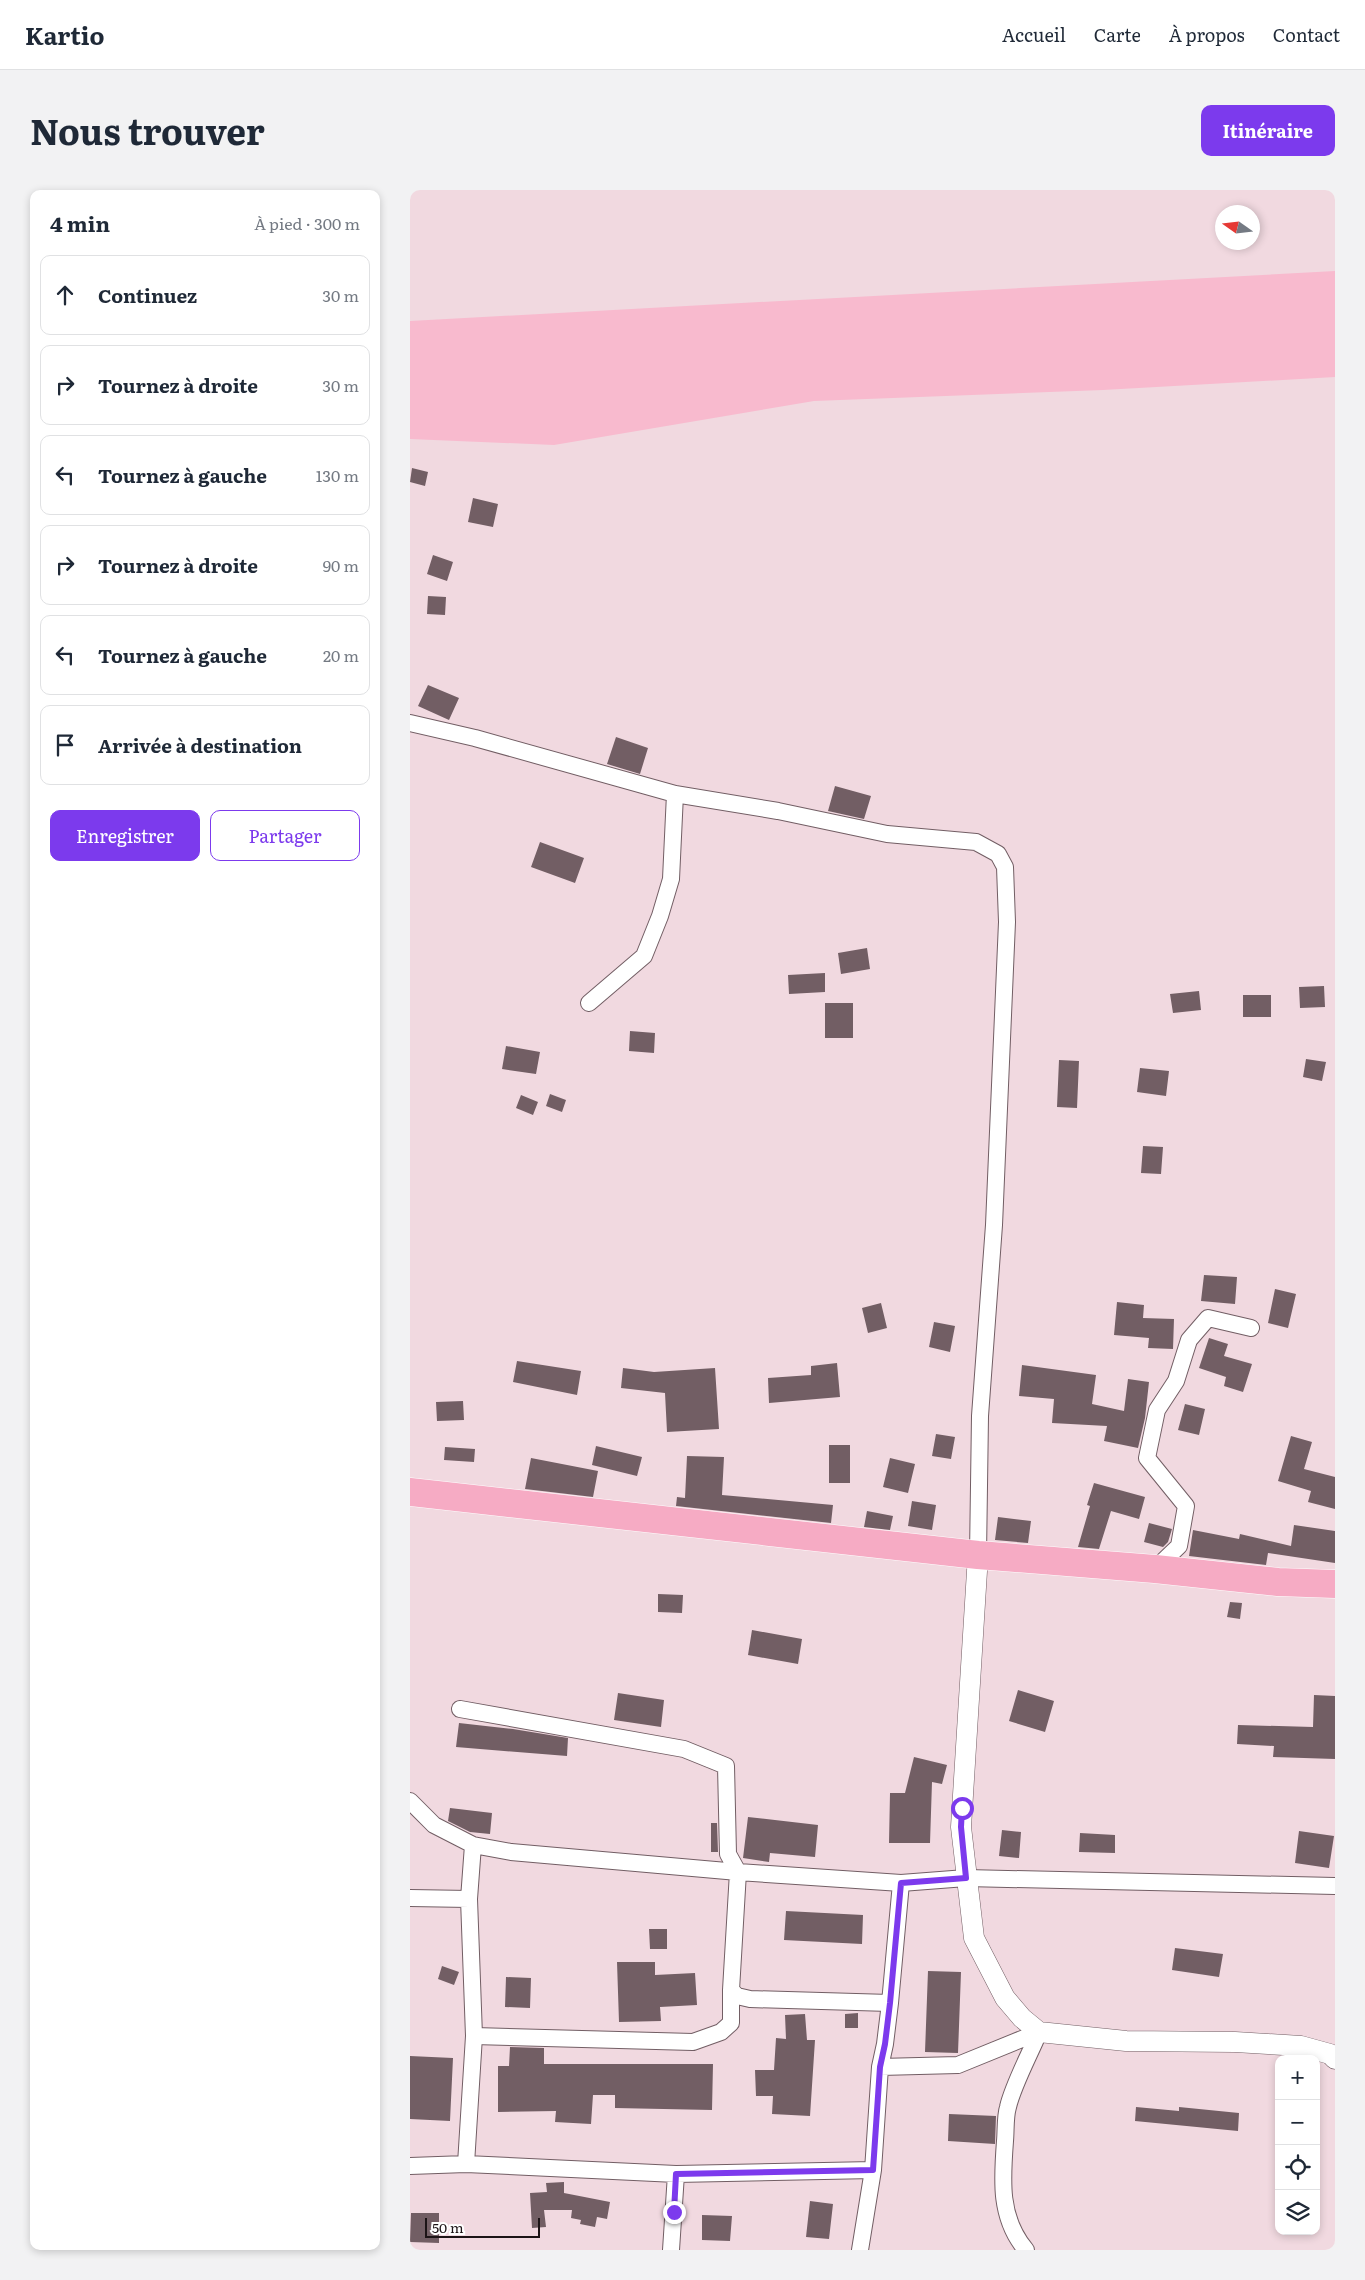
<!DOCTYPE html>
<html lang="fr">
<head>
<meta charset="utf-8">
<style>
	body { margin:0; font-family:Literata,serif; background:#f2f2f3; color:#1f2937 }
	.controls { position:absolute; right:15px; bottom:15px; display:grid; overflow:hidden; border-radius:10px; box-shadow:0 2px 8px #0003 }
	.controls button { width:45px; height:45px; display:grid; place-items:center; padding:0; border:0; border-bottom:1px solid #e0e1e3; background:#fff; color:#1f2937; font:25px sans-serif }
	.compass { position:absolute; left:805px; top:15px; width:45px; height:45px; border-radius:50%; background:#fff; box-shadow:0 2px 8px #0003; rotate:284deg }
	.scale { position:absolute; left:15px; bottom:12px; width:115px; box-sizing:border-box; padding-left:5px; border:2px solid #1c1416; border-top:0; font-size:14px; line-height:18px; white-space:nowrap; color:#1c1416; -webkit-text-stroke:4px #fff; paint-order:stroke }
	.stop { position:absolute; width:15px; height:15px; margin:-11px; border:4px solid #7c3aed; border-radius:50%; background:#fff }
	.stop.end { background:#7c3aed; border-color:#fff; box-shadow:0 1px 5px #0008 }
	.list { margin:0; padding:0; list-style:none }
	h2 { display:flex; justify-content:space-between; align-items:center; height:65px; margin:0; padding:0 20px; font-size:21px }
	h2 small { font-size:16px; font-weight:400; color:#747a83 }
	.list li { display:grid; grid-template-columns:32px 1fr auto; gap:15px; align-items:center; box-sizing:border-box; height:80px; margin:0 10px 10px; padding:0 10px; border:1px solid #e0e1e3; border-radius:10px }
	.list b { display:block; font-size:19px; white-space:nowrap }
	.list em { font-size:16px; font-style:normal; color:#747a83 }
	.actions { display:flex; gap:10px; padding:15px 20px }
	.actions a { flex:1; padding:11px 0; border:1px solid #7c3aed; border-radius:10px; text-align:center; font-size:18px; color:#7c3aed }
	.actions .main { background:#7c3aed; color:#fff }
	.icon { flex:none; width:28px; height:28px; fill:none; stroke:currentColor; stroke-width:2; stroke-linecap:round; stroke-linejoin:round }
	.map { position:relative; flex:none; width:925px; height:2060px; overflow:hidden; border-radius:10px }
	header { display:flex; align-items:center; gap:30px; box-sizing:border-box; height:70px; padding:0 25px; background:#fff; border-bottom:1px solid #e0e1e3 }
	header strong { font-size:24px }
	nav { display:flex; gap:28px; margin-inline-start:auto; font-size:18px }
	.intro { display:flex; align-items:center; justify-content:space-between; box-sizing:border-box; height:120px; padding:0 30px }
	h1 { margin:0; font-size:35px }
	.button { padding:12px 22px; border-radius:10px; background:#7c3aed; color:#fff; font-size:18px; font-weight:700 }
	main { display:flex; gap:30px; padding:0 30px }
	aside { flex:1; background:#fff; border-radius:10px; box-shadow:0 2px 8px #0003 }
	.map>svg:first-child { display:block }
</style>
</head>
<body>
<header>
<strong>Kartio</strong>
<nav><a>Accueil</a><a>Carte</a><a>À propos</a><a>Contact</a></nav>
</header>
<div class="intro"><h1>Nous trouver</h1><a class="button">Itinéraire</a></div>
<main>
<aside>
<h2>4 min<small>À pied · 300 m</small></h2>
<ul class="list">
<li><svg class="icon" aria-label="ahead" viewBox="0 0 24 24"><path d="M12 20V5M6 11l6-6 6 6"/></svg><div><b>Continuez</b></div><em>30 m</em></li>
<li><svg class="icon" aria-label="right" viewBox="0 0 24 24"><path d="M7 20v-9h11M14 6l5 5-5 5"/></svg><div><b>Tournez à droite</b></div><em>30 m</em></li>
<li><svg class="icon" aria-label="left" viewBox="0 0 24 24"><path d="M17 20v-9H6M10 6l-5 5 5 5"/></svg><div><b>Tournez à gauche</b></div><em>130 m</em></li>
<li><svg class="icon" aria-label="right" viewBox="0 0 24 24"><path d="M7 20v-9h11M14 6l5 5-5 5"/></svg><div><b>Tournez à droite</b></div><em>90 m</em></li>
<li><svg class="icon" aria-label="left" viewBox="0 0 24 24"><path d="M17 20v-9H6M10 6l-5 5 5 5"/></svg><div><b>Tournez à gauche</b></div><em>20 m</em></li>
<li><svg class="icon" aria-label="arrive" viewBox="0 0 24 24"><path d="M6 21V4h12l-3 4 3 4H6"/></svg><div><b>Arrivée à destination</b></div></li>
</ul>
<div class="actions"><a class="main">Enregistrer</a><a>Partager</a></div>
</aside>
<div class="map">
<svg width="925" height="2060" viewBox="0 0 925 2060">
	<rect width="100%" height="100%" fill="#f1d9e0"/>
	<!-- green -->
	<path fill="#f8bace" d="M925 81V187L693 200 404 211 144 255 0 249V131Z"/>
	<!-- building -->
	<path fill="#725e64" d="M2 278 18 282 15 296 0 292Z
		M63 308 88 314 83 337 58 332Z
		M23 365 43 372 37 391 17 384Z
		M18 406 36 407 35 425 17 424Z
		M18 495 49 508 39 530 8 516Z
		M206 547 238 558 230 584 197 574Z
		M425 596 461 606 454 629 418 621Z
		M130 652 174 668 165 693 121 677Z
		M457 758 460 779 431 784 428 763Z
		M415 783V802L379 804 378 785Z
		M914 796 915 817 890 818 889 797Z
		M789 801 791 820 763 823 760 804Z
		M833 805H861V827H833Z
		M415 813H443V848H415Z
		M220 841 245 843 244 863 219 861Z
		M96 856 130 862 126 884 92 879Z
		M896 869 916 872 912 891 893 887Z
		M649 870 669 871 667 918 647 917Z
		M730 878 759 881 756 906 727 902Z
		M140 904 156 910 152 922 136 916Z
		M111 905 128 912 123 925 106 918Z
		M733 956 753 957 751 984 731 983Z
		M794 1085 827 1087 825 1114 791 1111Z
		M865 1099 886 1104 878 1138 858 1133Z
		M707 1112 734 1115 733 1128 764 1129 763 1159 738 1158 739 1148 704 1145Z
		M471 1113 477 1138 458 1143 452 1118Z
		M524 1132 545 1136 540 1162 519 1157Z
		M799 1148 818 1154 814 1166 842 1174 833 1202 814 1196 816 1187 789 1178Z
		M107 1171 171 1181 167 1205 103 1192Z
		M427 1173 430 1207 359 1213 358 1188 401 1185V1176Z
		M612 1175 686 1185 682 1214 714 1221 718 1189 739 1192 735 1228 728 1258 694 1251 697 1236 642 1233 644 1209 609 1206Z
		M213 1178 244 1182 305 1178 309 1239 257 1242 255 1203 211 1198Z
		M53 1211 54 1230 27 1231 26 1212Z
		M775 1214 795 1219 789 1245 768 1240Z
		M526 1244 545 1247 541 1269 522 1266Z
		M881 1246 902 1252 894 1279 925 1287V1319L898 1312 901 1301 868 1291Z
		M419 1255H440V1293H419Z
		M186 1256 232 1267 227 1286 182 1275Z
		M35 1257 65 1259 64 1272 34 1270Z
		M277 1266 314 1267 312 1305 423 1315 421 1333 266 1316 267 1307 275 1308Z
		M121 1268 188 1281 183 1307 115 1299Z
		M480 1268 505 1274 498 1303 473 1297Z
		M684 1293 735 1307 729 1329 701 1321 689 1359 668 1357 680 1316 677 1315Z
		M502 1311 526 1315 522 1340 498 1336Z
		M457 1321 483 1326 480 1340 454 1337Z
		M588 1327 621 1331 618 1353 585 1350Z
		M739 1333 762 1339 758 1352 753 1357 734 1352Z
		M884 1335 925 1341V1373L858 1363 856 1375 779 1366 783 1340 829 1349 830 1344 881 1356Z
		M248 1404 273 1405 272 1423 248 1422Z
		M820 1412 832 1413 830 1429 817 1427Z
		M342 1440 392 1449 388 1474 338 1465Z
		M608 1500 644 1511 635 1542 599 1531Z
		M208 1503 254 1510 251 1537 204 1530Z
		M904 1505 925 1506V1569L863 1567 864 1556 827 1554 828 1535 903 1537Z
		M49 1533 103 1539 158 1548 157 1566 46 1557Z
		M504 1567 537 1575 532 1594 522 1592 520 1653H479L480 1603H495Z
		M40 1618 82 1623 80 1644 60 1642 38 1631Z
		M338 1627 408 1635 405 1667 360 1663 359 1672 333 1668Z
		M301 1633H307L308 1662H301Z
		M592 1640 611 1642 609 1668 589 1666Z
		M889 1641 924 1646 919 1678 885 1673Z
		M670 1643 705 1645V1663L669 1662Z
		M376 1721 453 1725 452 1754 374 1750Z
		M239 1739H257V1759H240Z
		M765 1758 813 1764 809 1787 762 1780Z
		M207 1772H245V1785L285 1783 287 1815 250 1817 251 1831 209 1832Z
		M32 1776 49 1782 44 1795 28 1789Z
		M518 1781 551 1782 548 1863 515 1862Z
		M96 1787 121 1788 120 1818 95 1817Z
		M448 1823V1838H435V1824Z
		M395 1824 397 1850H405L400 1926 362 1924 363 1906H346L345 1880H364L366 1848 376 1849 375 1825Z
		M100 1857 134 1858V1874H303L302 1920 205 1918V1905H183L181 1934 145 1932 146 1921 88 1922V1876H99Z
		M0 1866 43 1868 40 1931 0 1929Z
		M726 1917 769 1921V1917L829 1923 828 1941 725 1931Z
		M539 1924 586 1926 585 1954 538 1951Z
		M154 1992V2003L200 2012 197 2029 187 2027 185 2037 170 2034 171 2030 161 2028 162 2020H134L136 2037 122 2038 120 2003 137 2002 136 1993Z
		M400 2011 423 2014 419 2049 396 2047Z
		M1 2023H29V2053L0 2052Z
		M292 2025 322 2026 320 2051 292 2050Z"/>
	<g fill="none" stroke-linecap="round" stroke-linejoin="round">
		<!-- minor casing -->
		<g stroke="#725e64" stroke-width="18">
			<path id="minor" d="M0 533 65 548 265 604 368 621 477 644 566 652 588 664 595 677 597 732 584 1035 570 1226 568 1365
				M179 813 234 766 250 726 261 689 265 604
				M745 1379 769 1356 776 1316 737 1268 747 1220 766 1191 779 1150 798 1128 841 1138
				M50 1519 274 1559 316 1576 318 1664 328 1682 321 1800 327 1806 340 1809 480 1813
				M0 1611 24 1635 63 1655 101 1662 328 1682 491 1693 556 1688 925 1696
				M0 1708 59 1709 63 1655
				M64 1846 283 1852 311 1842 321 1833V1800
				M470 1877 548 1875 629 1842
				M56 1974 64 1846 59 1709
				M0 1976 56 1974 266 1984 463 1980 470 1877 475 1854 480 1813 491 1693
				M261 2060 266 1984
				M450 2060 463 1980
				M616 2060C589 2028 592 1990 595 1951 596 1940 595 1927 598 1917 603 1895 620 1864 629 1842"/>
		</g>
		<!-- tertiary casing -->
		<g stroke="#725e64" stroke-width="21">
			<path id="tertiary" d="M568 1365 551 1637 564 1748 595 1808 612 1828 629 1842 716 1851 825 1852 891 1856 920 1864 925 1869"/>
		</g>
		<!-- trunk casing -->
		<g stroke="#fff" stroke-width="29">
			<path id="trunk" d="M0 1302 568 1365 745 1379 868 1392 925 1394"/>
		</g>
		<!-- minor -->
		<use href="#minor" stroke="#fff" stroke-width="16"/>
		<!-- tertiary -->
		<use href="#tertiary" stroke="#fff" stroke-width="20"/>
		<!-- trunk -->
		<use href="#trunk" stroke="#f6abc4" stroke-width="28"/>
	</g>
	<g fill="none" stroke-linecap="round" stroke-linejoin="round">
		<!-- route -->
		<path stroke="#7c3aed" stroke-width="6" d="M264 2022 266 1984 463 1980 470 1877 475 1854 480 1813 491 1693 556 1688 551 1637 552 1618"/>
	</g>
</svg>
<div class="controls">
<button>+</button>
<button>−</button>
<button><svg class="icon" aria-label="locate" viewBox="0 0 24 24"><circle cx="12" cy="12" r="6"/><path d="M12 2v4M12 18v4M2 12h4M18 12h4"/></svg></button>
<button><svg class="icon" aria-label="layers" viewBox="0 0 24 24"><path d="M12 4l9 5-9 5-9-5zM3 14l9 5 9-5"/></svg></button>
</div>
<svg class="compass" viewBox="-18 -18 36 36"><path d="M0-13l5 13h-10z" fill="#e53935"/><path d="M0 13l5-13h-10z" fill="#747a83"/></svg>
<div class="scale">50 m</div>
<div class="stop" style="left:552px;top:1618px"></div>
<div class="stop end" style="left:264px;top:2022px"></div>
</div>
</main>
</body>
</html>
